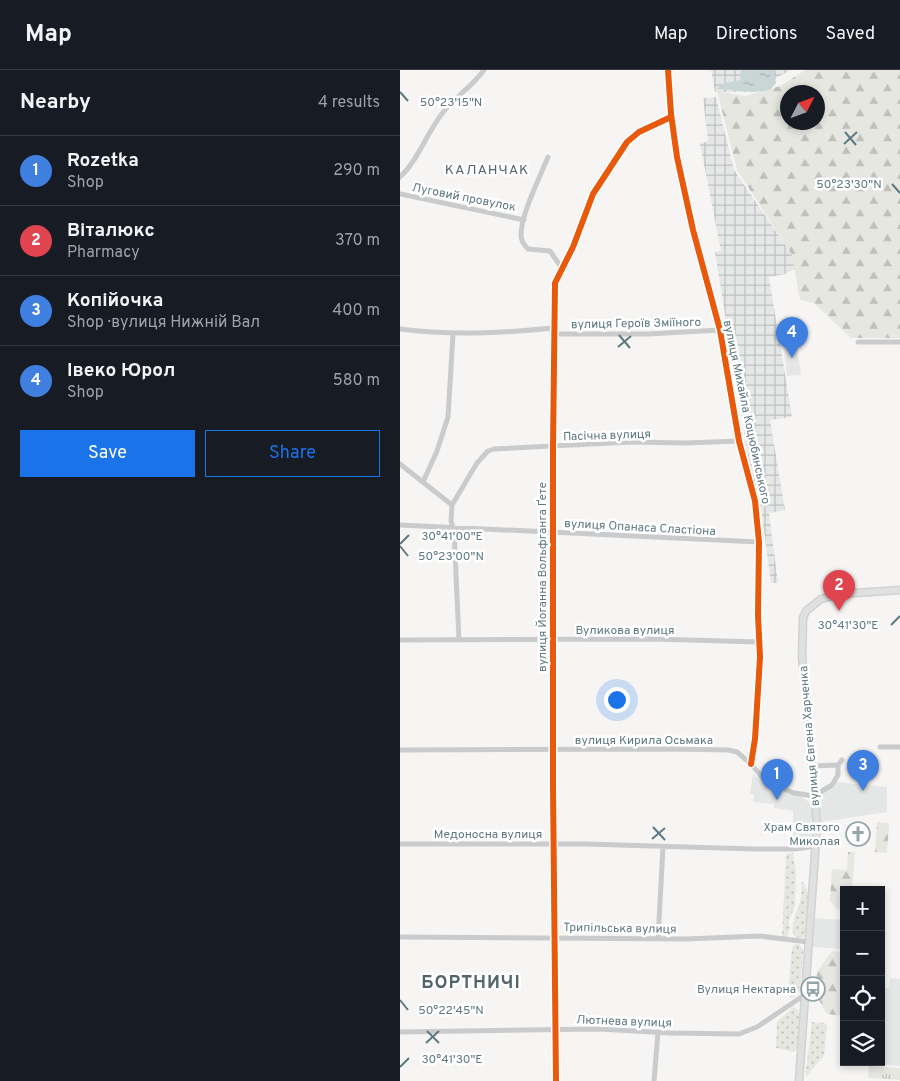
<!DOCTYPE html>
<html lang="en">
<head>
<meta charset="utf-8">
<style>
	body { margin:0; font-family:Overpass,sans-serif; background:#242831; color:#f1f3f6 }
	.controls { position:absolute; right:15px; bottom:15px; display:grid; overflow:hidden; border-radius:0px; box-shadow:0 2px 8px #0003 }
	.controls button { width:45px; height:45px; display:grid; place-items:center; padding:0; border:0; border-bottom:1px solid #363941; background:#171b24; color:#f1f3f6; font:25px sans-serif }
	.compass { position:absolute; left:380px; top:15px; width:45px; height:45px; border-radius:50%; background:#171b24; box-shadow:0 2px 8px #0003; rotate:48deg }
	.you { position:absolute; left:216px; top:629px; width:18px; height:18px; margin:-12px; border:4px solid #fff; border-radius:50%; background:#1a73e8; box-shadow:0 0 0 8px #1a73e833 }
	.badge { display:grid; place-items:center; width:32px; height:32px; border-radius:50%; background:#1a73e8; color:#fff; font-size:16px; font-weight:700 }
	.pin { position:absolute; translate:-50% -41px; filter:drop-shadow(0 1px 2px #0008) }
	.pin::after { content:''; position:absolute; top:26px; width:18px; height:15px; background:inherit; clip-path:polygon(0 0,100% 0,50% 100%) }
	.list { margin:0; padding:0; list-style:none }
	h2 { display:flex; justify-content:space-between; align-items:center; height:65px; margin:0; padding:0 20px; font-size:21px }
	h2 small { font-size:16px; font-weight:400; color:#9ea1a6 }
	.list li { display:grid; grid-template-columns:32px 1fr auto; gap:15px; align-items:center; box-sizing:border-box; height:70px; padding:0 20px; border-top:1px solid #363941 }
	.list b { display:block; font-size:19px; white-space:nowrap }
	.list p { margin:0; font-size:16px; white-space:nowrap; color:#9ea1a6 }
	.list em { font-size:16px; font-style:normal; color:#9ea1a6 }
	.actions { display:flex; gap:10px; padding:15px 20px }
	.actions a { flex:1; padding:11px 0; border:1px solid #1a73e8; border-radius:0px; text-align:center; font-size:18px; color:#1a73e8 }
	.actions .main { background:#1a73e8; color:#fff }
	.icon { flex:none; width:28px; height:28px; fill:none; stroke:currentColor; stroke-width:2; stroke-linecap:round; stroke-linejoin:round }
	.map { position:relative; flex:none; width:500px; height:1011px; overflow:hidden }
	header { display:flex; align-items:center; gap:30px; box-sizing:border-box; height:70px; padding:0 25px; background:#171b24; border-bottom:1px solid #363941 }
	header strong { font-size:24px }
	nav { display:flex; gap:28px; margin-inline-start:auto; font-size:18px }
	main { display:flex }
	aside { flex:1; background:#171b24 }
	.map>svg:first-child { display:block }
</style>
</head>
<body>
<header>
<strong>Map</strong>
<nav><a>Map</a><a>Directions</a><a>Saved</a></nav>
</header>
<main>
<aside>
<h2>Nearby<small>4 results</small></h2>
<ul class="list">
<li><span class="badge" style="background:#3f7fe0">1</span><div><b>Rozetka</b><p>Shop</p></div><em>290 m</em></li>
<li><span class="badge" style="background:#e0444e">2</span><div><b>Віталюкс</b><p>Pharmacy</p></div><em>370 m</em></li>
<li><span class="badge" style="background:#3f7fe0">3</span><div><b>Копійочка</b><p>Shop · вулиця Нижній Вал</p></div><em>400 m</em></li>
<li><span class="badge" style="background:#3f7fe0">4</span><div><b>Івеко Юрол</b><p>Shop</p></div><em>580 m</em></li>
</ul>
<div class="actions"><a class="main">Save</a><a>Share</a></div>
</aside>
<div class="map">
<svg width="500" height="1011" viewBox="0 0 500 1011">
	<defs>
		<pattern id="industrial-grid" width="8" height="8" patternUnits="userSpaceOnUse" patternTransform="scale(1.25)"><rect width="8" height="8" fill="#e5e7e7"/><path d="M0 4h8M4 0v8" fill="none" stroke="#bdc0c1"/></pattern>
		<pattern id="grass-dots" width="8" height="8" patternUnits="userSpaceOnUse" patternTransform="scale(1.25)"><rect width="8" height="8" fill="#e6e7e1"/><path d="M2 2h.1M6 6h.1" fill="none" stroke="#bec0bc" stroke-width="1.8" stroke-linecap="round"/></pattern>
		<pattern id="forest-firs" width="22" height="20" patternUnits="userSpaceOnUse" patternTransform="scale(1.25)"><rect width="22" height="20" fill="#e6e7e1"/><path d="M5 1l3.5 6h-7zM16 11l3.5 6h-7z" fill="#bec0bc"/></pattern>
		<pattern id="park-tufts" width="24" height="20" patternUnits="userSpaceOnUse" patternTransform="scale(1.25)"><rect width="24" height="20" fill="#e6e7e1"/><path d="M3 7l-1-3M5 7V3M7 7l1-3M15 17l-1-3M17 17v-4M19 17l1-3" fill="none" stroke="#bec0bc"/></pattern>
		<pattern id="water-ripples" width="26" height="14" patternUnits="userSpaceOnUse" patternTransform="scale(1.25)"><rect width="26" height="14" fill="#c8d6d6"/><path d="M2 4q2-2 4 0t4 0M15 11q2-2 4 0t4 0" fill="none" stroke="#a6b2b3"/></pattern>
	</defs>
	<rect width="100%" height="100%" fill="#f6f5f4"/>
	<!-- built -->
	<path fill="#e5e7e7" d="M396 270 401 305 387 306 383 272Z
		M353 704 366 713 401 726 410 733 412 739 411 776H393V741L374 738V734L353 732 354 724H350Z
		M436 712 487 717V742L421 752 418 725Z
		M414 848 444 850V879L413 877Z
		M490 908 500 909V996L468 993 481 992V918H489Z"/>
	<!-- industrial -->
	<path fill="url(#industrial-grid)" d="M311 0H391L350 22H315Z
		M316 27 334 100 394 188 397 198 385 204 369 207 392 347 370 350 385 440 369 443 378 513H371L361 438 349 393 315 182 321 181 300 74 308 71 303 28Z"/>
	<!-- grass -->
	<path fill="url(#grass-dots)" d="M393 783 396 802 395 836 389 851 390 859 387 867H382L386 784Z
		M402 811 408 822 405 863 403 868C384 869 396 845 399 835 402 828 401 819 402 811Z
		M395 874H399L403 880 400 921 398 925 392 928 389 926V913L392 877Z
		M393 937 398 940 399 945 397 979 394 982 376 978 377 952Z
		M412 952 425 953 427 955 424 986 405 1008Z"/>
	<!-- forest -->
	<path fill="url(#forest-firs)" fill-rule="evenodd" d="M405 0H500V268H451L414 233 400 230 392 185 337 100 317 21 345 26 380 16ZM388 22H418V52H388Z
		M477 752 489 753 487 783 475 782Z
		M448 782H455L452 820H444V840L437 839 430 831 432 799 447 800Z
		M432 881 444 882V946L427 944 415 923 417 902Z"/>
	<!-- park -->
	<path fill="url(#park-tufts)" d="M469 996 500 998V1010L468 1008Z"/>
	<!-- water -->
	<path fill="url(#water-ripples)" d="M341 0H374L376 13 370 20 354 22 317 19 322 14 340 10Z"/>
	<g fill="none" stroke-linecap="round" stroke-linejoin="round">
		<!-- major casing -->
		<g stroke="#d2d2d2" stroke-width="9">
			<path id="major" d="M399 1011 417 755 402 587 403 548 406 541 421 529 440 524 500 520"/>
		</g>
		<!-- minor -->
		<path stroke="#cacbcc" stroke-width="5" d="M268 0 271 44 277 87 293 160 320 260 339 371 355 431 359 472 358 545 360 587 355 669 351 694
			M148 87C140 107 121 144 121 165 121 171 124 175 128 179L150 181 161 197
			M0 107C18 90 26 65 41 45 53 28 72 17 84 0
			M0 124 124 150
			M0 259C52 266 102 263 153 258
			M154 264H248L320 260
			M458 272H500
			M0 394 52 435
			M23 412 37 381 48 347 53 264
			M0 455 359 472
			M0 570 253 569 359 572
			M59 570 54 461 51 451 52 435 77 393 88 381 94 379 231 372 286 373 339 371
			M480 677H500
			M0 680 278 679 328 680 337 682 351 694 362 707 371 714 394 723 414 726 432 715 438 705V695
			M412 696 438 695 442 690
			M0 774H186L354 779H395L416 776
			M0 867 286 869 359 866 409 872
			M258 869 263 777
			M0 962 199 959 270 963 339 964 357 957 406 924
			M156 1011 153 716V377L155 213 173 177 193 124 227 72 239 62 271 47
			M254 1011 258 962"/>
		<!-- major -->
		<use href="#major" stroke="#dfe0e0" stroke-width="6"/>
		<!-- cycleway casing -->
		<g stroke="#fff" stroke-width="9">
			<path id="cycleway" d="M268 0 271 44 277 87 293 160 320 260 339 371 355 431 359 472 358 545 360 587 355 669 351 694
				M156 1011 153 716V377L155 213 173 177 193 124 227 72 239 62 271 47"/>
		</g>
		<!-- cycleway -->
		<use href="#cycleway" stroke="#e8590c" stroke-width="6"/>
	</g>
	<!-- ticks -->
	<path fill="none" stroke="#5f7981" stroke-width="2" d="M0 22 8 31M445 62 456 75M444 74 457 62M492 114 500 123M219 265 230 278M218 277 231 266M0 474 9 465M0 476 8 486M491 555 500 546M253 757 265 770M252 769 265 758M0 930 8 940M27 961 39 973M26 973 39 961M0 997 9 988"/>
	<!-- icons -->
	<defs>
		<g id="church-ring" transform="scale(1.25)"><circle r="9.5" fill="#fff" stroke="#94a4a9" stroke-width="1.5"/><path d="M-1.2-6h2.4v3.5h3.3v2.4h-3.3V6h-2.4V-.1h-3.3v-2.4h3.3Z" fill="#94a4a9"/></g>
		<g id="bus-ring" transform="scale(1.25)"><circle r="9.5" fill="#fff" stroke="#94a4a9" stroke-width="1.5"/><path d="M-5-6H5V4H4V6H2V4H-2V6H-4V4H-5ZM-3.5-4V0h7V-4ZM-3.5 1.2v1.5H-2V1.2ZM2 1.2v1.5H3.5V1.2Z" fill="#94a4a9"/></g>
	</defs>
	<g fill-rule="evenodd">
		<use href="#church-ring" x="458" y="764"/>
		<use href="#bus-ring" x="413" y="919"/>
	</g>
	<g text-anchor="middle" stroke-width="5" stroke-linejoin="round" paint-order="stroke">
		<!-- street labels -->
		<g font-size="12" fill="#5f7981" stroke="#fff">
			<text transform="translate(64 127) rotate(11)" y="4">Луговий провулок</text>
			<text transform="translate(236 253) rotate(-1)" y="4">вулиця Героїв Зміїного</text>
			<text transform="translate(347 342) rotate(78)" y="4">вулиця Михайла Коцюбинського</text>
			<text transform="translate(207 365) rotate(-2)" y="4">Пасічна вулиця</text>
			<text transform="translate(240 457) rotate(3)" y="4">вулиця Опанаса Сластіона</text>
			<text transform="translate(142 507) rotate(-90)" y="4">вулиця Йоганна Вольфганга Ґете</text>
			<text x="225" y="564">Вуликова вулиця</text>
			<text transform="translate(409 666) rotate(-95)" y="4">вулиця Євгена Харченка</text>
			<text x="244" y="674">вулиця Кирила Осьмака</text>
			<text x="88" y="768">Медоносна вулиця</text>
			<text transform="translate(220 858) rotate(1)" y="4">Трипільська вулиця</text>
			<text transform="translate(224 951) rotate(2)" y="4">Лютнева вулиця</text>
		</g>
		<!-- poi labels -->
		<g font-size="12" fill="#5f7981" stroke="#fff" text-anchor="end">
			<text x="440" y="761">Храм Святого<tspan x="440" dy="14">Миколая</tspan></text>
			<text x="396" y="923">Вулиця Нектарна</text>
		</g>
		<!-- neighbourhood labels -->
		<g font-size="14" letter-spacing="1" fill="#52656b" stroke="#fff">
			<text x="87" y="104">КАЛАНЧАК</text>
		</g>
		<!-- district labels -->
		<g font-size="18" font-weight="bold" letter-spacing="1" fill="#52656b" stroke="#fff">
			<text x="71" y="918">БОРТНИЧІ</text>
		</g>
	</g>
	<g font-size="12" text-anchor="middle" fill="#5f7981" stroke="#fff" stroke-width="5" stroke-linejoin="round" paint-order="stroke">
		<text x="51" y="36">50°23'15"N</text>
		<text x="449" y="118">50°23'30"N</text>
		<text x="52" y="470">30°41'00"E</text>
		<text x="51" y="490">50°23'00"N</text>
		<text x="448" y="559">30°41'30"E</text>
		<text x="51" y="944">50°22'45"N</text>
		<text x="52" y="993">30°41'30"E</text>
	</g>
</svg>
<div class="controls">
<button>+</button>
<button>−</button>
<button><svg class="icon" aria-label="locate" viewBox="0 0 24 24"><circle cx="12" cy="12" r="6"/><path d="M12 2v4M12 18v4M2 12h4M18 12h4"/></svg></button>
<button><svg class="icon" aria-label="layers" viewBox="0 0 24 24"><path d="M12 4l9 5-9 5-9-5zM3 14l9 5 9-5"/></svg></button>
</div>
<svg class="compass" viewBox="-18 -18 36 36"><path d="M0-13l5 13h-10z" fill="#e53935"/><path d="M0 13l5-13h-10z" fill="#9ea1a6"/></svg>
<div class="you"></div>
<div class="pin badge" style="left:377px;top:730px;background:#3f7fe0">1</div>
<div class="pin badge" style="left:439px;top:541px;background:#e0444e">2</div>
<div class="pin badge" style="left:463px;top:721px;background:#3f7fe0">3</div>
<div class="pin badge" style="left:392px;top:288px;background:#3f7fe0">4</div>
</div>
</main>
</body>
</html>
